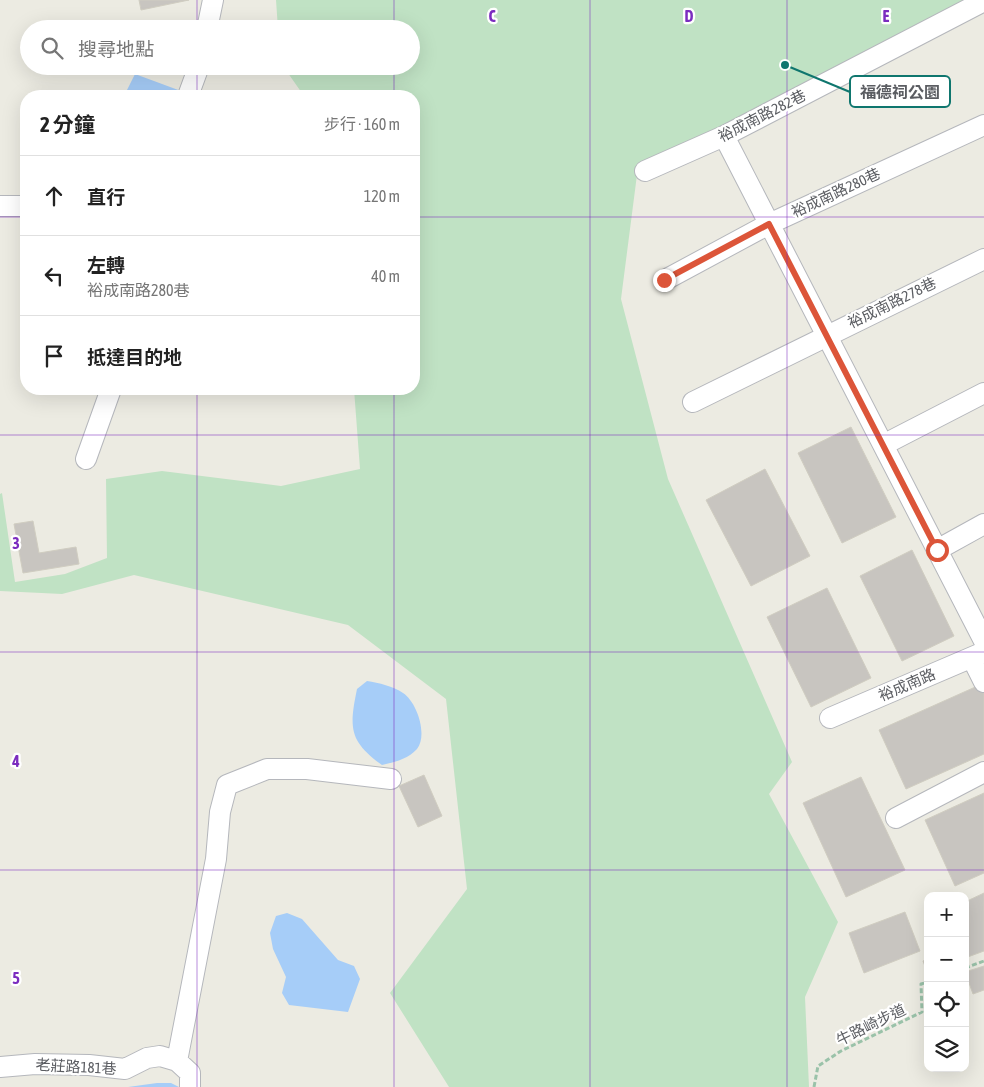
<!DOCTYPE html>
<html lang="zh-TW">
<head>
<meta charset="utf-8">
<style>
	body { margin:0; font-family:"Asap Condensed","Noto Sans TC",sans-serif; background:#f6f6f6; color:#222 }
	.controls { position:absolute; right:15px; bottom:15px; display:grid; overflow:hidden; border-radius:10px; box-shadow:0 5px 20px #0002 }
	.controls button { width:45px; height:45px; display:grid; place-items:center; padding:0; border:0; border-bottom:1px solid #e0e0e0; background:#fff; color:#222; font:25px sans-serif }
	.stop { position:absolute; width:15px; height:15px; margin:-11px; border:4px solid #dc5539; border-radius:50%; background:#fff }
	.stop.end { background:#dc5539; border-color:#fff; box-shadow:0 1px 5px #0008 }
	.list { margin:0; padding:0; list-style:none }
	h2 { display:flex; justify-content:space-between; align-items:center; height:65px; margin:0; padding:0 20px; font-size:21px }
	h2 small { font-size:16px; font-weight:400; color:#767676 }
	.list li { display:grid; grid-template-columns:32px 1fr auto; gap:15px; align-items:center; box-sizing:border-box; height:80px; padding:0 20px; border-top:1px solid #e0e0e0 }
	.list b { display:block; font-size:19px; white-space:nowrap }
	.list p { margin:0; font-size:16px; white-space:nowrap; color:#767676 }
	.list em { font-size:16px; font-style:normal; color:#767676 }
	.icon { flex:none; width:28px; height:28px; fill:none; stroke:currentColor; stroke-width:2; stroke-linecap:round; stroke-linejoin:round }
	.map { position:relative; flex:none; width:984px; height:1087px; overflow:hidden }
	.search { position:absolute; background:#fff; box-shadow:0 5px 20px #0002; left:20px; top:20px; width:400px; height:55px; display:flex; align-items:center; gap:12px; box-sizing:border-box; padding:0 18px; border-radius:28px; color:#767676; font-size:19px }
	.panel { position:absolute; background:#fff; box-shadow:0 5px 20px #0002; left:20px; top:90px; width:400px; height:305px; border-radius:20px }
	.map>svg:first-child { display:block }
</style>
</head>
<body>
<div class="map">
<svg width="984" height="1087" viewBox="0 0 984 1087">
	<rect width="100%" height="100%" fill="#ecebe2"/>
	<!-- green -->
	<path fill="#c0e2c4" d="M276 0H984L638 167 621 299 668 479 792 762 769 794 838 922 805 997 809 1087H449L390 993 467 889 446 699 348 625 134 575 62 594 0 591V494L2 493 15 582 65 574 107 558 106 479 162 471 281 486 360 469 354 389H414V96H304L283 66H411V29H278Z"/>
	<!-- water -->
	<path fill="#a6cdf8" d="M135 74 181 91 179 96H124Z
		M367 681C379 683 393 686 403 693 417 702 428 735 417 749 408 759 395 762 382 765 349 741 349 728 357 689Z
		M287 913 302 919 338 960 354 966 360 979 348 1012 289 1005 282 993 286 977 273 949 270 933 276 916Z
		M157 1083H171L179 1087H128Z"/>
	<!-- building -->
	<path fill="#c8c5c0" stroke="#d0cdc1" d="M139 0H189L141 10Z
		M851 427 896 517 842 543 798 453Z
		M765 469 810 556 751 586 706 500Z
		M33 521 39 553 76 547 79 564 23 573 14 524Z
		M912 550 954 636 902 661 860 576Z
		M827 588 871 678 811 707 767 617Z
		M982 684 984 689V754L906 789 879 730Z
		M424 775 442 816 418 827 399 786Z
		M861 777 905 870 846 897 803 803Z
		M984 793V873L955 886 925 820Z
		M984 893V951L965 958V902Z
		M905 912 920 951 864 973 849 933Z
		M928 959V974L923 961Z
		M984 966V990L973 994 965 972Z"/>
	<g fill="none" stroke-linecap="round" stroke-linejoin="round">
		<!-- minor casing -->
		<g stroke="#b5b7bc" stroke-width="22">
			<path id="minor" d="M207 29 213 0
				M188 96 199 66
				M724 136 984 641
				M645 171 724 136 984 1
				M0 206H26
				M665 280 769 224 984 125
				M693 402 984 259
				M883 445 984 393
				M86 459 111 389
				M937 550 984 524
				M972 658 984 682
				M830 718 984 652
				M896 818 984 772
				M177 1061 216 859 220 812 227 785 267 769H307L391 779
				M0 1067 35 1064 89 1065 125 1069 147 1058 160 1056 177 1061 190 1073V1087"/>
		</g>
		<!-- path -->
		<path stroke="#9ac2a9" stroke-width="3" stroke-dasharray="5 2.5" stroke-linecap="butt" d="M965 968 984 961
			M814 1087 818 1066 841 1051 922 1012 921 984 928 982"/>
		<!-- minor -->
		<use href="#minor" stroke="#fff" stroke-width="20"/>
	</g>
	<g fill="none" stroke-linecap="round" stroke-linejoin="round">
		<!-- route -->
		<path stroke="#dc5539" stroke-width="6" d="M664 280 769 224 937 550"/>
	</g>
	<!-- grid -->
	<path fill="none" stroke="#7b2cbf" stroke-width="1" stroke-opacity="0.55" d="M197 0V29M394 0V29M590 0V1087M787 0V1087M197 66V96M394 66V96M0 217H26M414 217H984M197 389V1087M394 389V1087M0 435H984M0 652H984M0 870H984"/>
	<g text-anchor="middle" stroke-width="4.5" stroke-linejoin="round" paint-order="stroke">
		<!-- street labels -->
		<g font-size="15" fill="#5b5d62" stroke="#fff">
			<text transform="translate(762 116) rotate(-27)" y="5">裕成南路282巷</text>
			<text transform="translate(836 193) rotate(-25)" y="5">裕成南路280巷</text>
			<text transform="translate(892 303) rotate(-26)" y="5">裕成南路278巷</text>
			<text transform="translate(907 685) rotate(-23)" y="5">裕成南路</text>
			<text transform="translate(871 1025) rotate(-26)" y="5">牛路崎步道</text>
			<text transform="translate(76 1067) rotate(3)" y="5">老莊路181巷</text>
		</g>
	</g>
	<g font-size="16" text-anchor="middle" font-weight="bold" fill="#7b2cbf" stroke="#fff" stroke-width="4.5" stroke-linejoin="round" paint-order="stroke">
		<text x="492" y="22">C</text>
		<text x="689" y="22">D</text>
		<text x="886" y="22">E</text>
		<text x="16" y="549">3</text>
		<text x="16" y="767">4</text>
		<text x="16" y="984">5</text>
	</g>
	<!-- callouts -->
	<path fill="none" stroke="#0f766e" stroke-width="2" d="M785 65L850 92"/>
	<circle fill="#0f766e" stroke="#fff" stroke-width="2" cx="785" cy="65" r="5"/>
	<rect fill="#fff" stroke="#0f766e" stroke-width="2" x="850" y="76" width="100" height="31" rx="5"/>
	<g font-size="16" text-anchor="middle" font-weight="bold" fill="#5b5d62">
		<text x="900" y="98">福德祠公園</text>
	</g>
</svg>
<div class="controls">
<button>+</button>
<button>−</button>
<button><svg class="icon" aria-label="locate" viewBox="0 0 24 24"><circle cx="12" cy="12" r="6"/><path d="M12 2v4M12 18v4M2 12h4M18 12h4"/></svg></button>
<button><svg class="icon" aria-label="layers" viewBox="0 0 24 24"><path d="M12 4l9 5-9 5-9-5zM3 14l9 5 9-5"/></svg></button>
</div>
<div class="stop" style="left:937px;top:550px"></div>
<div class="stop end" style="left:664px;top:280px"></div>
<div class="search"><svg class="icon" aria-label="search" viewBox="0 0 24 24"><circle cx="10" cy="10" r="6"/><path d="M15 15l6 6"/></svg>搜尋地點</div>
<section class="panel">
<h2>2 分鐘<small>步行 · 160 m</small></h2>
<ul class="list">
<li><svg class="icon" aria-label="ahead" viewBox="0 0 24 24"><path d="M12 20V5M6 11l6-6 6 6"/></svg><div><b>直行</b></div><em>120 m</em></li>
<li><svg class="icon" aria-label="left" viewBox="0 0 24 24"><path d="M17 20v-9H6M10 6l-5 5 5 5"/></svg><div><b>左轉</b><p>裕成南路280巷</p></div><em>40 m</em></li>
<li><svg class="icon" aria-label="arrive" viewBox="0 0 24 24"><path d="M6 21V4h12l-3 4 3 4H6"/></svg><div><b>抵達目的地</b></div></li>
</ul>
</section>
</div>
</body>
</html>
